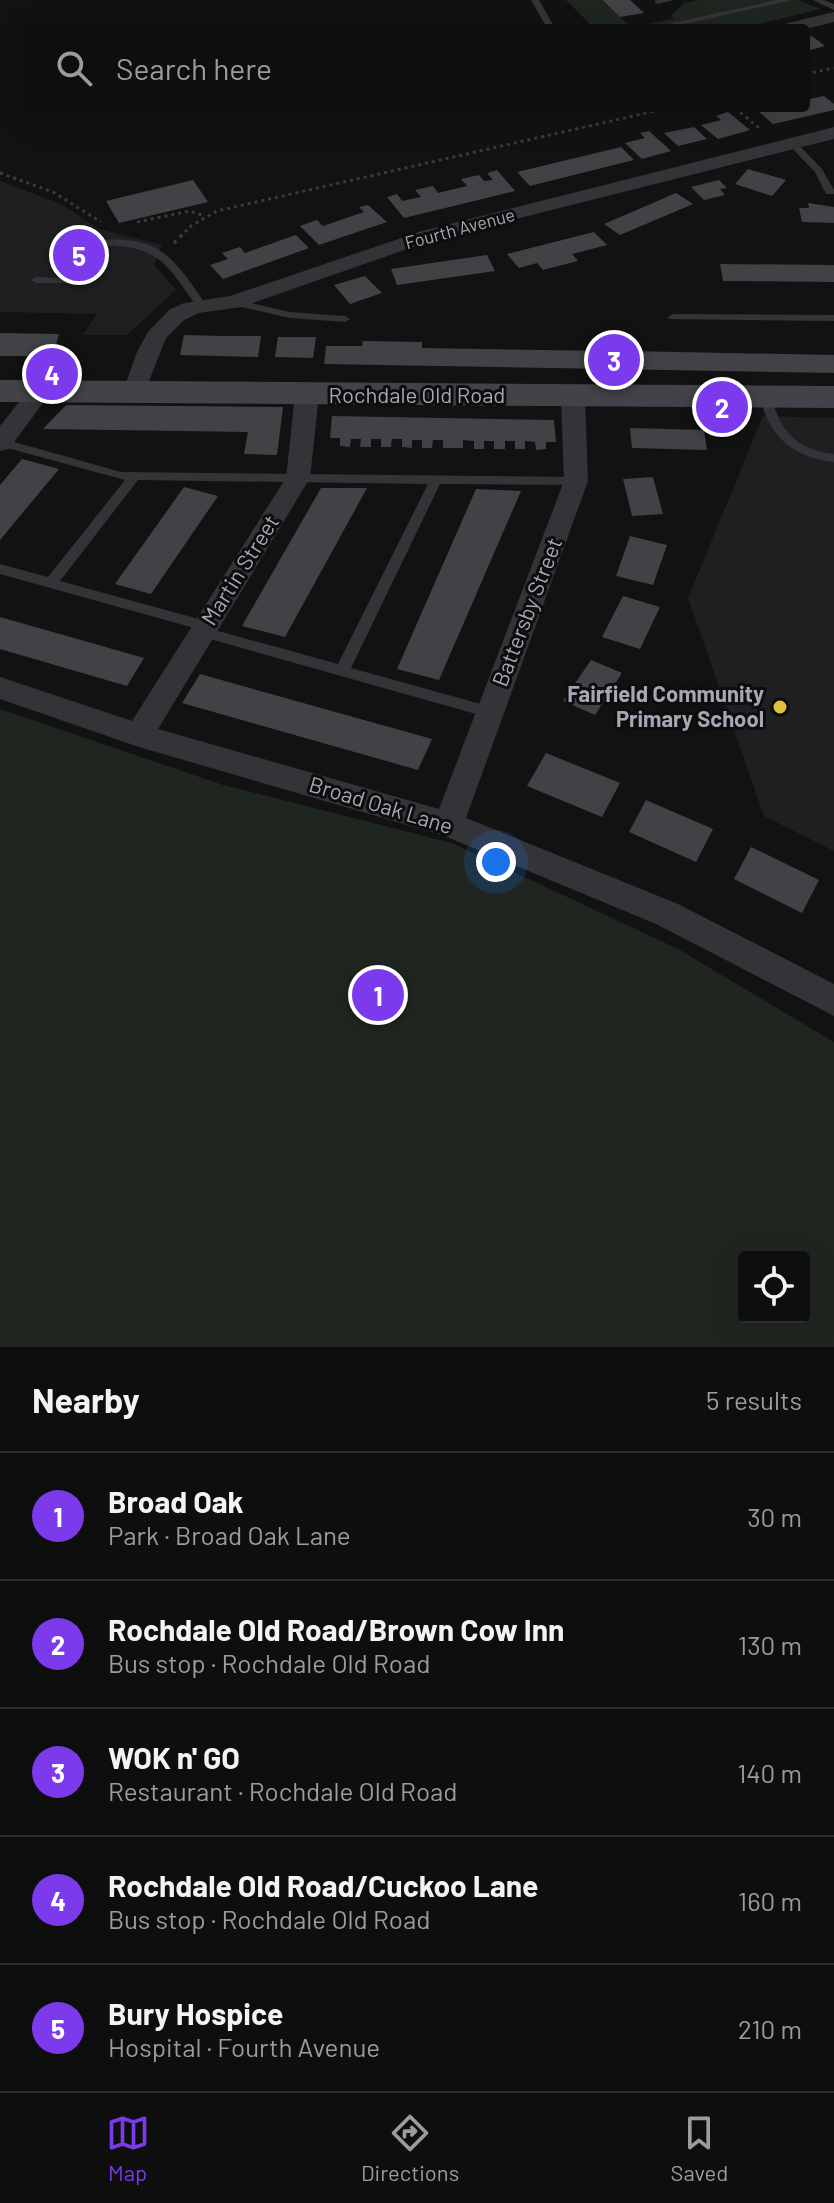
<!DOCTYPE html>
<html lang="en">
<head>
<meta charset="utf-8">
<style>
	body { margin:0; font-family:Barlow,sans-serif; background:#171717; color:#f1f3f6 }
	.controls { position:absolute; right:24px; bottom:24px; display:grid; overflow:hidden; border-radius:8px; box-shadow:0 8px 32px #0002 }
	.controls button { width:72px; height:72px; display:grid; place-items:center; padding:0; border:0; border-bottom:2px solid #2e2e2e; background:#0e0e0e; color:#f1f3f6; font:40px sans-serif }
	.you { position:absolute; left:496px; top:862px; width:28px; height:28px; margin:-20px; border:6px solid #fff; border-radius:50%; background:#1a73e8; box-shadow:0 0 0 12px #1a73e833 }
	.badge { display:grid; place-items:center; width:52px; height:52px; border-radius:50%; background:#7c3aed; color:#fff; font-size:26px; font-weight:700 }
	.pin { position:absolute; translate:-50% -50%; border:4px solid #fff; box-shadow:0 2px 8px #0006 }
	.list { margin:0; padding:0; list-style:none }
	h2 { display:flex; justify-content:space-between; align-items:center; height:104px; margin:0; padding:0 32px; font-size:34px }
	h2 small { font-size:26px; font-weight:400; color:#9b9c9e }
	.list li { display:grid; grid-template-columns:52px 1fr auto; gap:24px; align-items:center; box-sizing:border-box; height:128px; padding:0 32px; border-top:2px solid #2e2e2e }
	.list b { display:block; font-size:30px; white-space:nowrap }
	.list p { margin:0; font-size:26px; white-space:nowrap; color:#9b9c9e }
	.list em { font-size:26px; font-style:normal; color:#9b9c9e }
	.icon { flex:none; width:44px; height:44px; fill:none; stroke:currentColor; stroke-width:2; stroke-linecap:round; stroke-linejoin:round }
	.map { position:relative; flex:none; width:834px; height:1347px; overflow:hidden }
	.search { position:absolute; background:#0e0e0e; box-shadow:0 8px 32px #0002; left:24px; right:24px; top:24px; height:88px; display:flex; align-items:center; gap:20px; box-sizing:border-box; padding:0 28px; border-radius:8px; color:#9b9c9e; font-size:30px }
	.sheet { height:744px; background:#0e0e0e }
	nav { display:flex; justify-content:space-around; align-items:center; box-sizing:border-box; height:112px; border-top:2px solid #2e2e2e; background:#0e0e0e; font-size:22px; color:#9b9c9e }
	nav a { display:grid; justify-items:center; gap:4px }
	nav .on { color:#7c3aed }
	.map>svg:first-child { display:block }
</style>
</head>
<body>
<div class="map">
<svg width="834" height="1347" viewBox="0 0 834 1347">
	<rect width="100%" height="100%" fill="#121213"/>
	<!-- built -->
	<path fill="#1f1e20" d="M0 181 61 204 99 229 162 245 154 265 176 290 127 335H83L97 314 0 312Z
		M763 416 834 418V851L764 816 688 598Z"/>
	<!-- green -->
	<path fill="#1f2620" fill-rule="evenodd" d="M566 0H601L631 27 674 19 671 16 684 3 701 0H798L821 9 742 28H594Z
		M0 709 223 785 452 843 678 949 834 1042V1347H0ZM804 1257V1317H744V1257Z"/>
	<!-- building -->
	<path fill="#424246" d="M602 0H630L644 13 620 17Z
		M812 36 825 46 806 51V38Z
		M824 96 834 104V110L773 124 757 110 806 108V100Z
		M728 112 750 130 718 139 701 125 721 120 716 116Z
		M694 127 707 139 678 146 664 133Z
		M649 131 671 151 642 159 625 143 645 138 640 133Z
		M621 147 634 160 530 186 517 172Z
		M748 169 786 180 772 196 735 184Z
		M497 170 515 191 404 218 387 197 397 194 402 201 421 197 415 190 433 186 438 193 467 186 461 179 479 175 484 181 493 180 487 173Z
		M193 180 208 202 119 223 106 201Z
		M719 180 727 188 720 189 725 195 704 200 691 187Z
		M676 193 693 204 620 235 604 224Z
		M808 203 834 207V223L802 222 799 208H809Z
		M368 205 387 222 319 245 300 226 317 220 323 226 364 212 359 207Z
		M594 232 607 245 572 254 578 261 543 270 537 263 519 268 507 254Z
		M296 235 309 248 223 279 210 265 228 259 222 253 240 247 245 253Z
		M487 255 495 271 397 285 391 269Z
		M720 264 834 265V282L723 281Z
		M365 276 382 293 350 304 334 285Z
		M0 333 59 334 53 356H0Z
		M184 335 223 336H261L258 357 180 355Z
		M278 337H316L313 358 275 357Z
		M363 341 422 342V348L609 351 608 343H628V351L834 355V373L324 364 326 346H362Z
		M66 405 283 407 277 455 244 454 248 432 43 429Z
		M332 416 554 420 556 442H546V449L536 450 535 442 525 441V449H515V441H505V449H494V441H484V449H474V441L463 440V448H443V440H433L432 448H422V440H412V448L402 447V439H392L391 447H381V439H371V447H360L361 439H351L350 447 340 446V438H330Z
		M630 428 704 430 707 450 632 448Z
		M22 459 59 469 0 540V485Z
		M653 477 663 514 632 516 623 479Z
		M184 487 218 496 151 594 115 584Z
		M321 488H367L285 637 242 626Z
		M476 489 521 491 439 680 397 669Z
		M630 536 667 545 653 585 616 576Z
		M623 596 660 607 640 649 602 637Z
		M0 617 144 658 127 686 0 649Z
		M591 660 622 673 595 715 563 701Z
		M200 674 432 739 418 770 182 703Z
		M546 753 620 783 602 817 527 786Z
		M646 800 713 829 696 862 629 832Z
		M751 847 819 880 802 913 734 879Z"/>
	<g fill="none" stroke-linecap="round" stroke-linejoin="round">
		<!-- path-far1 -->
		<path stroke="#3a3a3f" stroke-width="3" stroke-dasharray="3 4" stroke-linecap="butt" d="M806 74 834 68
			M735 108 759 128
			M0 173 53 192 101 222
			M137 222 190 211 205 216
			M180 237 191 226 217 211 668 108"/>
		<!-- path -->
		<path stroke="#3a3a3f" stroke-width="4" stroke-dasharray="3 5" stroke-linecap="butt" d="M174 243 182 235"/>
		<!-- service -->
		<path fill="#343438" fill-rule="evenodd" d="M531 0H539L555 28H547Z
			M656 0H674L658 4 654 2Z
			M776 0H792L666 28H650Z
			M813 0H824L834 4V10Z
			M789 141H795L822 169 834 190V194H826L815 172 789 145Z
			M100 240C162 236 173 258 205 303L200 306 196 305C172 273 163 249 117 246 105 245 96 246 87 253L77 283H36L31 280 36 277 69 278C74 255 76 246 100 240Z
			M233 299 290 312 345 316 350 319 345 322 290 318 229 304 228 302Z
			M673 314 834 315V321L669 319 668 317Z
			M766 393 772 397C779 431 798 450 834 454V462C793 457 769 437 760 397Z
			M0 438 121 472 576 477 582 481 576 485 440 484 351 668 495 708 497 712 495 716 490 718 203 637 198 636 196 632 198 629 0 574V564L48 577 125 480 0 446ZM138 480 428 484 338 664 211 629 213 626 211 622 206 621 60 581Z"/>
		<!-- minor -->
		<path fill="#343438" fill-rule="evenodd" d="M834 12V22L806 29 781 28 784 24Z
			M834 127V139L436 239 241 307 199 313 184 320 166 338 143 396H127L123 391 137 352 148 332 169 310 184 303 230 296 422 231Z
			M39 385 47 387 51 392 9 449 0 451V426L31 387Z
			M307 387 315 389 319 394 310 478 158 729 439 809 564 481 561 396 565 391H581L585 396 588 481 466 818 678 904 834 984V1016L656 924 442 835 139 747 0 699V677L132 721 286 478 295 394 299 389Z"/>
		<!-- secondary -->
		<path fill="#424248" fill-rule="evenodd" d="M0 380 834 386V408L0 402Z"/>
	</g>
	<!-- markers -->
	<circle fill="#dfc23f" stroke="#0d0d0e" stroke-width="3" cx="780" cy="707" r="8"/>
	<g text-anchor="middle" stroke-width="6" stroke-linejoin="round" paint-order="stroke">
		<!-- far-street labels -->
		<g font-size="18" fill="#a5a7b3" stroke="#0d0d0e">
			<text transform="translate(460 229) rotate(-15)" y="6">Fourth Avenue</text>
		</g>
		<!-- street labels -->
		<g font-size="22" fill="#a5a7b3" stroke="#0d0d0e">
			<text x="417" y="403">Rochdale Old Road</text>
			<text transform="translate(240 570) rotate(-58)" y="8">Martin Street</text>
			<text transform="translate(527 612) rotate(-69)" y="8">Battersby Street</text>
			<text transform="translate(381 805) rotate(17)" y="8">Broad Oak Lane</text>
		</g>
		<!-- poi labels -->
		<g font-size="22" font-weight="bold" fill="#a5a7b3" stroke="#0d0d0e" text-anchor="end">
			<text x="764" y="702">Fairfield Community<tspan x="764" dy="25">Primary School</tspan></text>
		</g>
	</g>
</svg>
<div class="controls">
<button><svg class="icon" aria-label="locate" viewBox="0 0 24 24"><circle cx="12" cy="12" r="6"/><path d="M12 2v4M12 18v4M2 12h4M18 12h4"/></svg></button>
</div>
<div class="you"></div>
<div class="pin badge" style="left:378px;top:995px">1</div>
<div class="pin badge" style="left:722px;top:407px">2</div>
<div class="pin badge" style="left:614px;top:360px">3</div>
<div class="pin badge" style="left:52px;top:374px">4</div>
<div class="pin badge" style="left:79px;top:255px">5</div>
<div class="search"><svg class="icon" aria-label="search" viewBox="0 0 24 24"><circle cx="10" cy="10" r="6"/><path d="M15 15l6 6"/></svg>Search here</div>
</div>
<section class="sheet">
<h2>Nearby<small>5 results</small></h2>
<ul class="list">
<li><span class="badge">1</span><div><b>Broad Oak</b><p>Park · Broad Oak Lane</p></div><em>30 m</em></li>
<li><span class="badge">2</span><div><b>Rochdale Old Road/Brown Cow Inn</b><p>Bus stop · Rochdale Old Road</p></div><em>130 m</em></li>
<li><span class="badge">3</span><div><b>WOK n' GO</b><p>Restaurant · Rochdale Old Road</p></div><em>140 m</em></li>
<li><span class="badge">4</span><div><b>Rochdale Old Road/Cuckoo Lane</b><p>Bus stop · Rochdale Old Road</p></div><em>160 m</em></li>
<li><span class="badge">5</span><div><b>Bury Hospice</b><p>Hospital · Fourth Avenue</p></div><em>210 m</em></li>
</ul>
</section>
<nav>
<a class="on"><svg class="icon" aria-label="map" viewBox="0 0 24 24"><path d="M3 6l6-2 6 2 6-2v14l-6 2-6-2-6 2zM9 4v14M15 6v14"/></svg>Map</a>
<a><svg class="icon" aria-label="directions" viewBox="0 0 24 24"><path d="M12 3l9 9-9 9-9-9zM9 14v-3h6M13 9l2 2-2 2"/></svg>Directions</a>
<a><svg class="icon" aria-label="saved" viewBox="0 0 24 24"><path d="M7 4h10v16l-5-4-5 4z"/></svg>Saved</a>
</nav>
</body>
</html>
